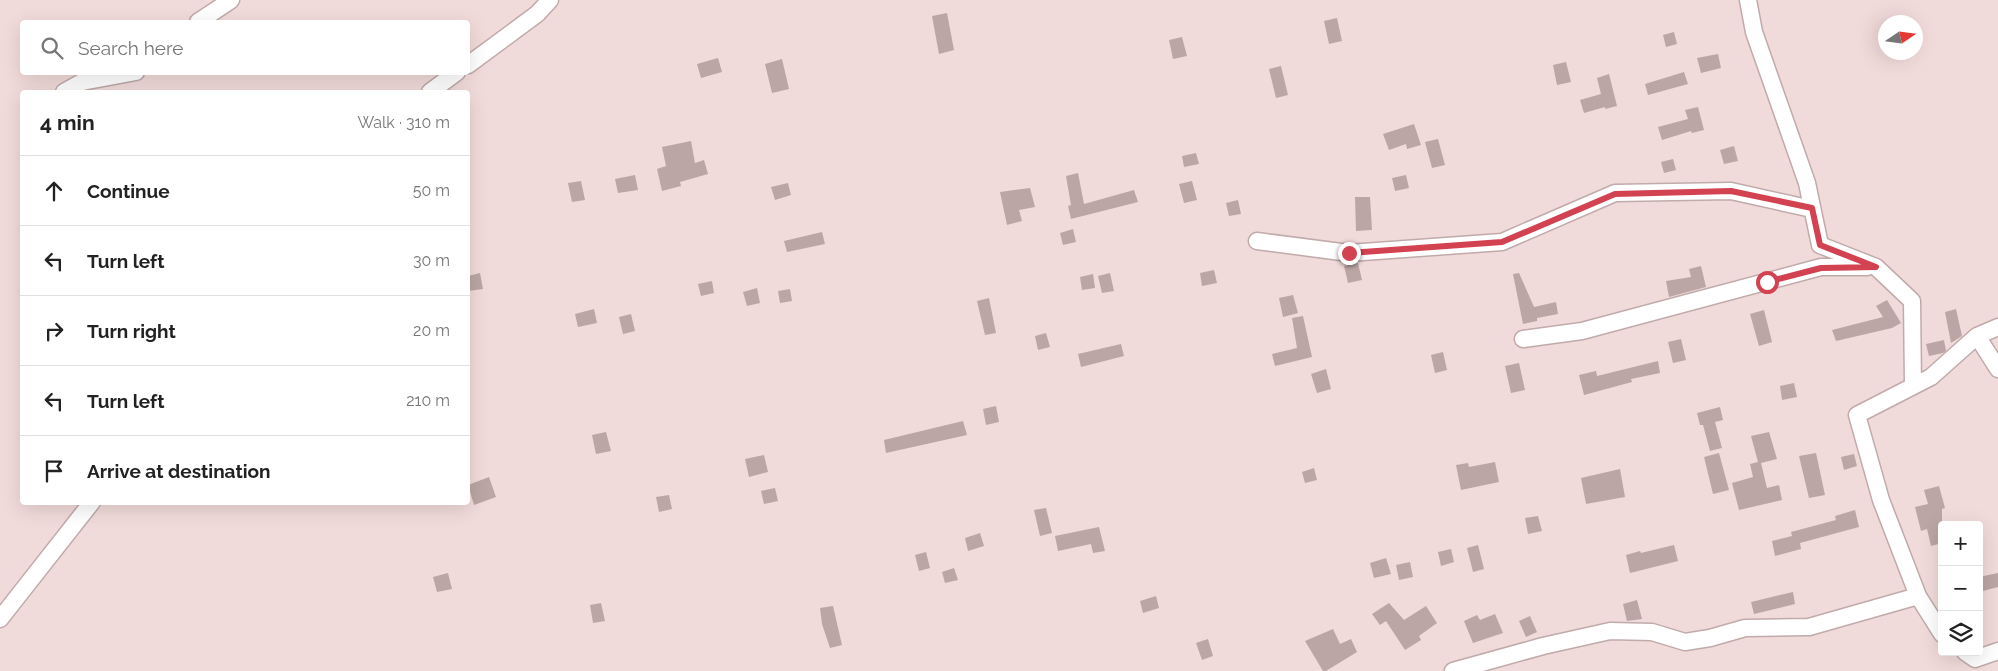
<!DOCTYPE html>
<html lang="en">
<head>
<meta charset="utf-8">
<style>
	body { margin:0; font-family:Raleway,sans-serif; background:#f2f2f2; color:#222 }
	.controls { position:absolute; right:15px; bottom:15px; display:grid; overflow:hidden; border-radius:5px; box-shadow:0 5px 20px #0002 }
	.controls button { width:45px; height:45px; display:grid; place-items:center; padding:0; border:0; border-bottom:1px solid #e0e0e0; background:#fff; color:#222; font:25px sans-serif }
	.compass { position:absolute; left:1878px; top:15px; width:45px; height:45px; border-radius:50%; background:#fff; box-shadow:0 5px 20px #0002; rotate:77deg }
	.stop { position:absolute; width:15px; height:15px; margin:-11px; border:4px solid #d24250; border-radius:50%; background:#fff }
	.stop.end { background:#d24250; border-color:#fff; box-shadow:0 1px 5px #0008 }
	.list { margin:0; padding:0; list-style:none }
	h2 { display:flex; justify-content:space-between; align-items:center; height:65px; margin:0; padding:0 20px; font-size:21px }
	h2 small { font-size:16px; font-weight:400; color:#767676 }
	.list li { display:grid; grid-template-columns:32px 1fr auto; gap:15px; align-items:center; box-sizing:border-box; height:70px; padding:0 20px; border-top:1px solid #e0e0e0 }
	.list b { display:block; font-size:19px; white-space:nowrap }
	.list em { font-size:16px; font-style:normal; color:#767676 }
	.icon { flex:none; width:28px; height:28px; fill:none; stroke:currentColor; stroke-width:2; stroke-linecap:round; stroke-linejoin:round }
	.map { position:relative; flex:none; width:1998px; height:671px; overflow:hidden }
	.search { position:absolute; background:#fff; box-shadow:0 5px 20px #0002; left:20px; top:20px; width:450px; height:55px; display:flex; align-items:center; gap:12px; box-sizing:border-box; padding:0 18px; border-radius:5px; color:#767676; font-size:19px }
	.panel { position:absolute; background:#fff; box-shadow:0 5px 20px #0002; left:20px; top:90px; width:450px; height:415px; border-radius:5px }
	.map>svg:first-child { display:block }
</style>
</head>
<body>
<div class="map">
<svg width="1998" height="671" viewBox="0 0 1998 671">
	<rect width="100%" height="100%" fill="#f1dada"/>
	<!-- building -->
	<path fill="#bba6a5" d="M947 13 954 50 939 54 932 16Z
		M1337 18 1342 41 1329 44 1324 21Z
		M1674 32 1677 44 1666 47 1663 35Z
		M1182 37 1187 56 1173 59 1169 40Z
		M1718 54 1721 68 1701 73 1697 58Z
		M718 58 722 72 701 78 697 64Z
		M782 59 789 89 772 93 765 64Z
		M1566 62 1571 82 1557 85 1553 65Z
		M1281 66 1288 95 1276 98 1269 69Z
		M1684 72 1688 84 1648 95 1645 84Z
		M1609 74 1617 106 1605 109V107L1584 113 1580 100 1601 94 1597 78Z
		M1698 107 1704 130 1692 133 1691 131 1662 140 1658 127 1688 119 1685 110Z
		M1414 124 1421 145 1407 149 1406 144 1389 150 1383 134Z
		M1438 139 1445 165 1432 168 1425 142Z
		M691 141 695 163 704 160 708 174 680 182 681 186 662 191 657 169 666 166 662 147Z
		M1734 146 1738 161 1724 164 1720 150Z
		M1196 153 1199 164 1184 167 1182 156Z
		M1673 159 1676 170 1664 173 1661 162Z
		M1078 173 1084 204 1134 190 1138 202 1071 219 1068 206 1071 205 1066 176Z
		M635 175 638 190 618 193 615 179Z
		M1406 175 1409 188 1395 191 1392 178Z
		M581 181 585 200 572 202 568 183Z
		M1192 181 1197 200 1184 203 1179 184Z
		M788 183 791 195 775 200 771 187Z
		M1030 188 1035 207 1019 210 1022 221 1007 225 1000 192Z
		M1355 197H1370L1372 230 1356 231Z
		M1238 200 1241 214 1229 216 1226 203Z
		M1073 229 1076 242 1063 245 1060 233Z
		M822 232 825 244 787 252 784 241Z
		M1358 263 1362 280 1348 283 1344 266Z
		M1701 266 1706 287 1669 297 1666 281 1691 277 1689 269Z
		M1214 270 1217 283 1202 286 1200 273Z
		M480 273 483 289 468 291V276Z
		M1110 273 1114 291 1102 293 1098 276Z
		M1519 273 1534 307 1556 302 1558 314 1537 318V321L1523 324 1513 274Z
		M1093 274 1095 288 1082 290 1080 277Z
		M712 281 714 293 701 296 698 284Z
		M757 288 760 303 747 306 743 292Z
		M790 289 792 301 780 303 778 291Z
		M1293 295 1298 313 1283 317 1279 298Z
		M989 298 996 333 985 335 977 301Z
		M1887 300 1901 323 1892 328 1836 341 1832 330 1883 317 1876 306Z
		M594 309 597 323 578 327 575 314Z
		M1956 309 1962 336 1951 343 1945 312Z
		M1764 310 1772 342 1759 346 1750 314Z
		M631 314 635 331 623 334 619 317Z
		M1303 316 1312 357 1275 366 1272 354 1297 348 1292 318Z
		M1046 333 1050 347 1038 350 1035 336Z
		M1681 339 1686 360 1673 363 1668 342Z
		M1944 340 1946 351 1943 353 1929 356 1926 344Z
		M1121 344 1124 356 1081 367 1078 354Z
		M1443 352 1447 370 1435 373 1431 355Z
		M1658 361 1660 373 1631 379 1632 382 1584 395 1579 375 1596 371 1597 376Z
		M1519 363 1525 390 1511 393 1505 366Z
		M1326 369 1331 389 1317 393 1311 374Z
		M1794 383 1797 397 1782 400 1780 386Z
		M996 406 999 422 986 425 983 409Z
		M1720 407 1723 420 1715 422 1722 448 1710 451 1703 425H1700L1697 413Z
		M963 421 967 435 886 453 884 440Z
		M606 432 611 451 596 454 592 435Z
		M1769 432 1777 459 1761 463 1767 488 1779 485 1782 500 1739 510 1732 483 1753 477 1750 464 1758 462 1751 436Z
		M1719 453 1729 490 1713 494 1704 457Z
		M1816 453 1825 495 1809 498 1799 456Z
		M1854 454 1857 466 1844 470 1841 457Z
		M764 455 768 472 749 477 745 459Z
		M1495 462 1499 482 1461 490 1456 465 1468 463 1469 467Z
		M1314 468 1317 480 1305 483 1302 472Z
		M1620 469 1625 497 1586 504 1581 478Z
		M489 477 496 497 474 505 468 485Z
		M1939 486 1945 508 1942 509V543L1931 546 1927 529 1921 531 1915 507 1928 504 1924 490Z
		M775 488 778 501 764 504 761 491Z
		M669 495 672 509 659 512 656 497Z
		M1046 508 1052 533 1040 536 1034 510Z
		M1855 510 1859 527 1800 543 1801 549 1775 556 1772 541 1792 536 1791 532 1836 520 1835 516Z
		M1538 516 1542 531 1528 534 1525 518Z
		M1099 527 1105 551 1093 553 1091 544 1058 551 1055 536Z
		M980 533 984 546 968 551 965 538Z
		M1478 545 1484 569 1473 572 1467 548Z
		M1674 545 1678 561 1630 573 1626 555 1640 551 1641 553Z
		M1451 549 1454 562 1441 566 1438 552Z
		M926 552 930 568 919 571 915 555Z
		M1386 558 1391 574 1374 578 1370 563Z
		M1410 562 1413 577 1399 580 1396 565Z
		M954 568 958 580 945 583 942 572Z
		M448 573 452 589 437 592 433 577Z
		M1998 573V587L1979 592V577Z
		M1793 592 1795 604 1754 614 1751 602Z
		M1156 596 1159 608 1143 613 1140 601Z
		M1637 600 1642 619 1627 621 1623 604Z
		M601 603 605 621 593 623 590 605Z
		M1389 603 1404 620 1426 606 1437 623 1419 636 1421 640 1405 650 1386 621 1380 625 1372 614Z
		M833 606 842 645 830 648 822 624 820 608Z
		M1495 614 1503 633 1473 643 1464 621 1477 615 1480 620Z
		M1530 616 1537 632 1526 637 1519 621Z
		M1333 629 1340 644 1351 639 1357 652 1326 671H1323L1305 641Z
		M1208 639 1213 656 1202 660 1196 643Z"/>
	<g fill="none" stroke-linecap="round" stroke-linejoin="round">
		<!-- minor casing -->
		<g stroke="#c0aaaa" stroke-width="19">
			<path id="minor" d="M1748 0 1754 32 1807 183 1820 245 1876 267 1912 301 1913 386
				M198 22 231 0
				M468 65 537 14 550 0
				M64 92 82 82 136 72
				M430 92 457 72
				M1257 241 1349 253 1502 242 1615 193 1731 191 1812 209
				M1977 336 1998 369
				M1523 339 1582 331 1821 267H1867
				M1918 596 1881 500 1857 415 1931 377 1977 336 1998 327
				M0 619 92 502
				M1965 652 1975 659 1998 651
				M1453 671 1543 646 1610 631 1652 632 1685 642 1710 638 1745 628 1809 627 1918 596 1942 634"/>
		</g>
		<!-- minor -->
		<use href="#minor" stroke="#fff" stroke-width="16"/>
	</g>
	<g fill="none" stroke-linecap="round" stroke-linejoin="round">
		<!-- route -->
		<path stroke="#d24250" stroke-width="6" d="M1349 253 1502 242 1615 194 1731 191 1812 208 1820 245 1876 267 1821 268 1767 282"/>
	</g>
</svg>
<div class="controls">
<button>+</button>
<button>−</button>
<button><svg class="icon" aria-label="layers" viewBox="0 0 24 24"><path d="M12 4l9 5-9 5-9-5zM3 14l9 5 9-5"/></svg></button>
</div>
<svg class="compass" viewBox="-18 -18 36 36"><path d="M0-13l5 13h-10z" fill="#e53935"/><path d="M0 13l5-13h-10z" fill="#767676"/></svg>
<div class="stop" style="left:1767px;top:282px"></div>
<div class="stop end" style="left:1349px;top:253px"></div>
<div class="search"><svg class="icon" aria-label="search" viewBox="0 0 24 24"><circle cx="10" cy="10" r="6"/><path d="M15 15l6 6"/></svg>Search here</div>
<section class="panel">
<h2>4 min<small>Walk · 310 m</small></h2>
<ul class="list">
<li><svg class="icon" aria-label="ahead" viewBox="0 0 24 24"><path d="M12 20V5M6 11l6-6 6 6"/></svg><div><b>Continue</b></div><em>50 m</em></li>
<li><svg class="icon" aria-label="left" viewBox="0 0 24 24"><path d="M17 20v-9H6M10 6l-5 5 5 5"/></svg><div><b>Turn left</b></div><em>30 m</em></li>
<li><svg class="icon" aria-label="right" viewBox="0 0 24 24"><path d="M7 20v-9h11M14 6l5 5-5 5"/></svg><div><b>Turn right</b></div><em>20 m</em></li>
<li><svg class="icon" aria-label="left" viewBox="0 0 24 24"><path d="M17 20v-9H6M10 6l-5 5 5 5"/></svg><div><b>Turn left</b></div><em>210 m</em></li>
<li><svg class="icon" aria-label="arrive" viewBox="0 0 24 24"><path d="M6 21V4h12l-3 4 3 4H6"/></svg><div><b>Arrive at destination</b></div></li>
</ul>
</section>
</div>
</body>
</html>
